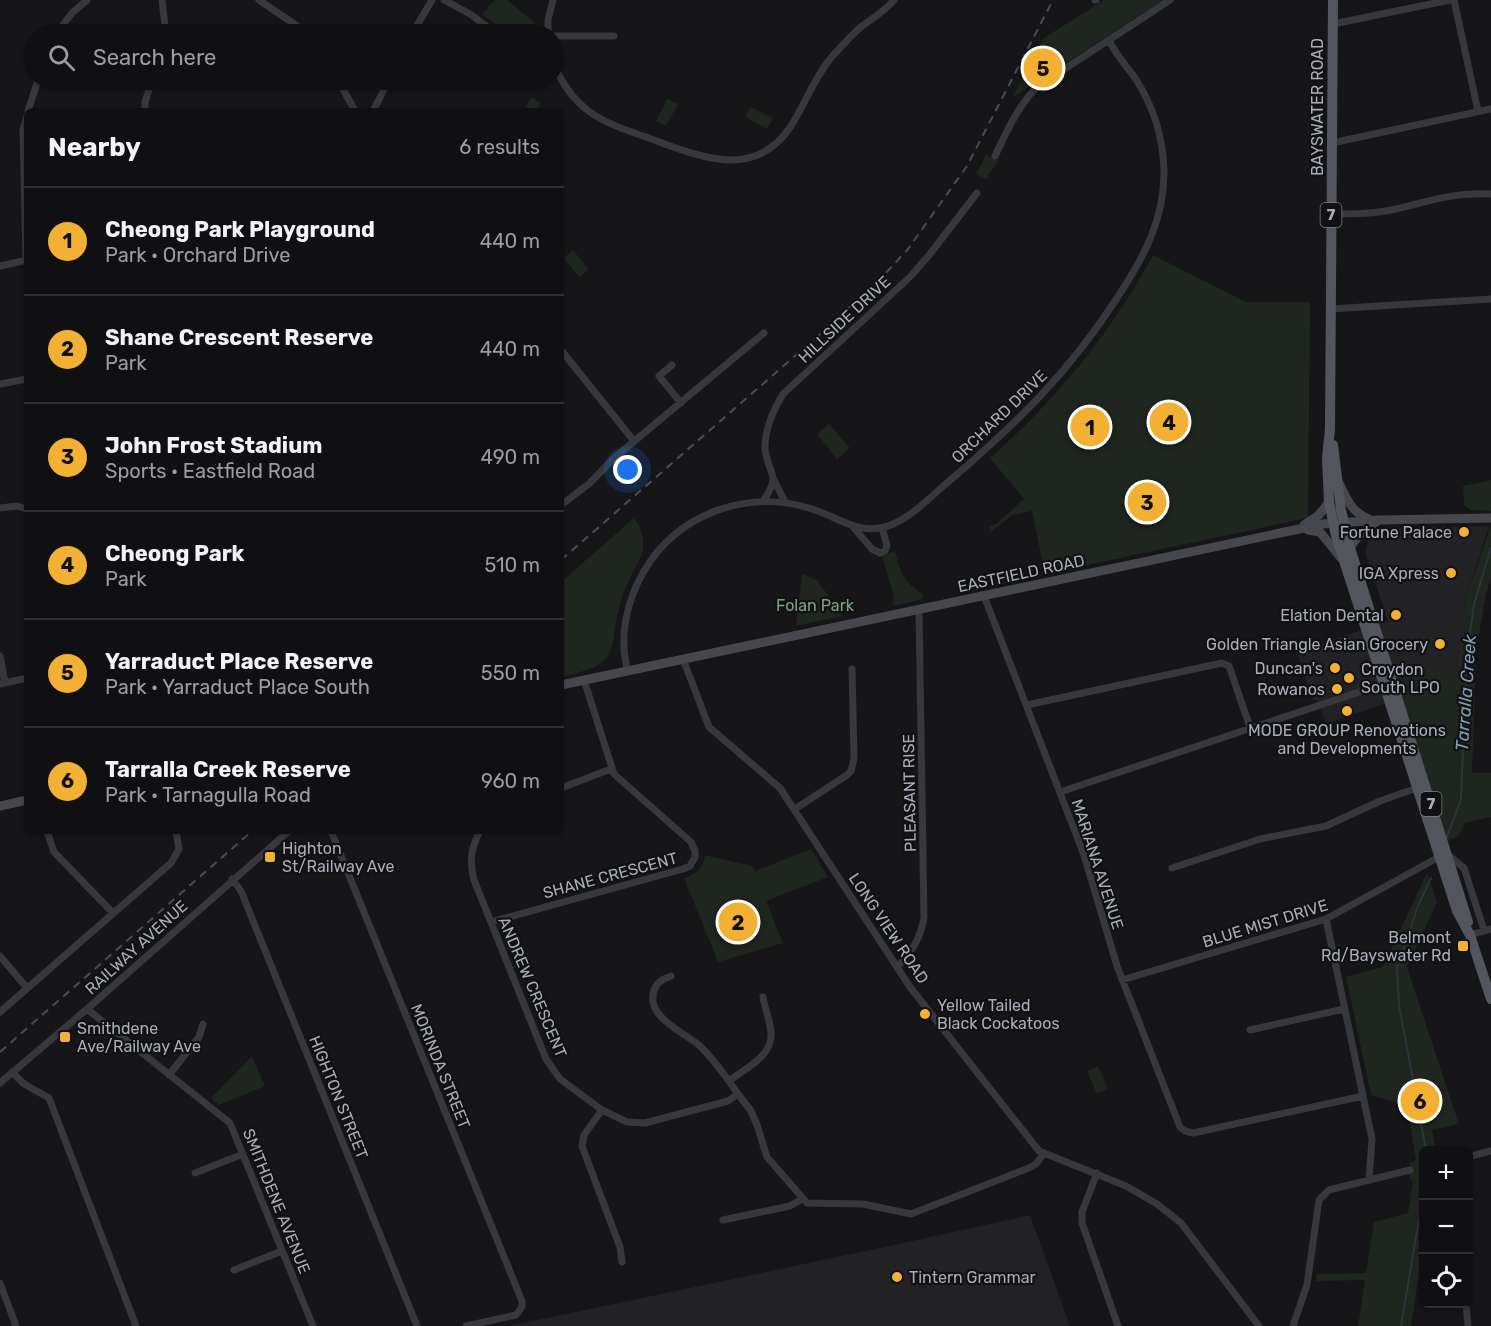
<!DOCTYPE html>
<html lang="en">
<head>
<meta charset="utf-8">
<style>
	body { margin:0; font-family:Rubik,sans-serif; background:#19191b; color:#f1f3f6 }
	.controls { position:absolute; right:18px; bottom:18px; display:grid; overflow:hidden; border-radius:9px; box-shadow:0 2px 4px #0004 }
	.controls button { width:54px; height:54px; display:grid; place-items:center; padding:0; border:0; border-bottom:2px solid #303032; background:#101012; color:#f1f3f6; font:30px sans-serif }
	.you { position:absolute; left:628px; top:470px; width:21px; height:21px; margin:-15px; border:4px solid #fff; border-radius:50%; background:#1a73e8; box-shadow:0 0 0 9px #1a73e833 }
	.badge { display:grid; place-items:center; width:39px; height:39px; border-radius:50%; background:#f2b134; color:#111; font-size:20px; font-weight:700 }
	.pin { position:absolute; translate:-50% -50%; border:3px solid #fff; box-shadow:0 2px 6px #0006 }
	.list { margin:0; padding:0; list-style:none }
	h2 { display:flex; justify-content:space-between; align-items:center; height:78px; margin:0; padding:0 24px; font-size:26px }
	h2 small { font-size:20px; font-weight:400; color:#9c9d9f }
	.list li { display:grid; grid-template-columns:39px 1fr auto; gap:18px; align-items:center; box-sizing:border-box; height:108px; padding:0 24px; border-top:2px solid #303032 }
	.list b { display:block; font-size:22px; white-space:nowrap }
	.list p { margin:0; font-size:20px; white-space:nowrap; color:#9c9d9f }
	.list em { font-size:20px; font-style:normal; color:#9c9d9f }
	.icon { flex:none; width:33px; height:33px; fill:none; stroke:currentColor; stroke-width:2; stroke-linecap:round; stroke-linejoin:round }
	.map { position:relative; flex:none; width:1491px; height:1326px; overflow:hidden }
	.search { position:absolute; background:#101012; box-shadow:0 2px 4px #0004; left:24px; top:24px; width:540px; height:66px; display:flex; align-items:center; gap:15px; box-sizing:border-box; padding:0 21px; border-radius:33px; color:#9c9d9f; font-size:22px }
	.panel { position:absolute; background:#101012; box-shadow:0 2px 4px #0004; left:24px; top:108px; width:540px; height:726px; border-radius:9px }
	.map>svg:first-child { display:block }
</style>
</head>
<body>
<div class="map">
<svg width="1491" height="1326" viewBox="0 0 1491 1326">
	<rect width="100%" height="100%" fill="#161618"/>
	<!-- built -->
	<path fill="#222225" d="M1489 526 1465 601 1456 672 1420 668 1403 674 1410 695 1326 724 1318 700 1313 701 1297 652 1388 621 1365 552 1369 537 1381 528Z
		M1030 1215 1070 1326H509L899 1244Z"/>
	<!-- green -->
	<path fill="#1e261f" d="M495 0H507L540 27 539 34H508L482 14Z
		M1104 0H1163L1012 98 1044 38Z
		M531 97 541 103 537 111H524Z
		M667 99 678 104 666 126 656 121Z
		M750 107 773 118 767 129 745 117Z
		M986 155 998 161 986 179 976 174Z
		M573 250 589 270 579 277 564 258Z
		M1153 255 1246 302H1310L1308 518 1045 574 1032 511 1012 515 991 532 989 526 996 524 1024 499 990 458C1057 399 1111 333 1153 255Z
		M829 424 850 448 837 459 817 434Z
		M1491 480V511L1471 510 1464 505 1463 486Z
		M634 518C643 530 645 540 642 554 635 570 626 584 621 600 607 653 625 663 561 677V582Z
		M1491 525V578L1486 594 1476 652 1472 773H1491V817L1464 823 1459 836 1447 841 1401 698 1410 695 1403 674 1420 668 1456 672 1465 601Z
		M895 551C901 574 904 582 924 595L920 600 894 606 892 604 894 597 882 556Z
		M802 574 817 580 843 616 796 626Z
		M811 849 828 877 766 901 783 943 718 962 684 878C696 874 703 868 705 855L752 866 755 871Z
		M1427 873 1437 902 1407 967 1459 1124 1432 1130 1436 1150H1424L1423 1249 1411 1326H1358L1365 1280 1316 1281 1317 1274 1366 1273 1374 1222 1408 1213 1413 1182 1410 1179V1163L1416 1161 1407 1106 1371 1095 1346 977 1383 967Z
		M252 1056 265 1086 219 1105 211 1098Z
		M1098 1066 1108 1089 1097 1094 1087 1071Z"/>
	<g fill="none" stroke-linecap="round" stroke-linejoin="round">
		<!-- stream -->
		<path stroke="#2c353c" stroke-width="2" d="M1446 839 1461 800 1467 653 1474 604 1491 548
			M1426 1150 1399 1005 1397 968 1418 906 1431 878
			M1401 1326 1424 1190"/>
		<!-- minor -->
		<path stroke="#37383d" stroke-width="7" d="M162 0 166 34
			M259 0 309 34
			M444 0 470 14 497 34
			M1095 0H1096
			M1454 0 1478 111
			M1333 24 1450 0
			M56 34 72 13 87 0
			M412 34 432 0
			M548 34V20L553 0
			M554 36H614
			M554 65C574 110 599 121 643 136 694 154 753 184 791 126 805 104 814 79 830 59 840 48 851 35 862 26 873 18 885 11 894 0
			M338 80 355 111
			M28 111 38 80
			M145 111V102L152 80
			M373 111 389 80
			M1332 143 1491 109
			M995 156C1007 131 1018 106 1037 87L1170 0
			M1331 214C1353 214 1374 214 1396 209 1430 201 1455 192 1491 194
			M26 261 23 130 27 116
			M0 266 27 260
			M1330 309 1491 299
			M561 350 634 441
			M672 365 659 376 681 403
			M0 384 27 379
			M773 478 785 502
			M763 501C767 495 773 487 773 479 773 472 765 460 765 447 765 429 774 409 783 394L910 277 930 254 977 193
			M561 505 590 483 613 459 764 333
			M0 508 17 506 27 509
			M854 528 872 549 880 553 885 551 887 545 882 528
			M984 596 1084 855 1117 966 1180 1127 1185 1131 1193 1133 1363 1096
			M0 656 5 683
			M683 659 709 727 780 788 910 987 1039 1151 1126 1186 1157 1204 1181 1223 1259 1326
			M628 671C618 638 627 600 644 571 678 513 749 488 812 509 840 518 861 537 891 525 914 516 935 492 954 477 1020 420 1069 372 1117 298 1143 259 1165 219 1164 170 1163 139 1154 108 1137 81 1128 67 1116 56 1109 40
			M0 684 27 678
			M1027 705 1222 663 1229 666 1251 730
			M561 788 611 769
			M1060 792 1383 684
			M795 809 847 775 851 771 854 758 852 669
			M47 831 54 852 113 913
			M331 831 522 1301V1307L516 1315 466 1326
			M480 831C471 848 469 861 474 880L546 1059 560 1079 602 1110 627 1122 645 1123 728 1101 738 1094 751 1111 757 1125 767 1157 807 1203 863 1204 911 1214 1029 1168 1036 1164 1044 1153
			M1447 854 1464 868 1484 930
			M1172 868 1260 839 1326 826 1380 801 1417 788
			M232 879 241 891 417 1326
			M1326 919 1372 1139 1369 1180
			M491 922 683 869 690 866 695 857V851L691 842 614 774 584 680
			M1470 935 1491 929
			M0 956 27 988
			M897 967C912 952 920 939 924 918L919 610
			M671 976C663 979 657 982 654 990 645 1018 685 1032 701 1047 715 1061 727 1078 738 1094
			M1122 980 1326 919 1439 857
			M87 1009 230 1123 313 1326
			M0 1012 171 863 179 849 176 831
			M1250 1030 1344 1009
			M12 1072 24 1084 49 1098 136 1326
			M169 1075 199 1037 203 1024
			M729 1081C744 1069 772 1057 771 1034 771 1022 765 1010 763 997
			M0 1083 87 1009 289 831
			M602 1110 584 1135 582 1146 620 1247 622 1262
			M1468 1157 1491 1151
			M195 1173 243 1154
			M1097 1173 1082 1212V1223L1118 1326
			M723 1220 790 1206 802 1199
			M234 1270 282 1251
			M0 1283 16 1326
			M1466 1304 1468 1326
			M1293 1326 1307 1285 1319 1200 1329 1190 1410 1170"/>
		<!-- secondary -->
		<path stroke="#45474d" stroke-width="9" d="M1339 483C1347 499 1351 512 1369 519
			M1304 525 1319 515 1329 502
			M1308 530 1320 532 1341 558
			M1350 548 1358 536 1379 520
			M561 685 1323 524 1379 520 1491 518
			M0 806 27 800"/>
		<!-- primary -->
		<path stroke="#53555c" stroke-width="10" d="M1333 0 1330 429 1327 458 1329 502 1336 536 1457 911 1470 935 1491 999
			M1333 445 1341 510 1350 548 1468 922"/>
		<!-- rail -->
		<path stroke="#4a4c52" stroke-width="2" stroke-dasharray="8 6" stroke-linecap="butt" d="M561 560 819 335 884 275 908 249 967 166 1053 0
			M0 1052 252 831"/>
	</g>
	<!-- markers -->
	<g fill="#f2b134" stroke="#111113" stroke-width="2">
		<circle cx="1464" cy="532" r="6"/>
		<circle cx="1451" cy="573" r="6"/>
		<circle cx="1396" cy="615" r="6"/>
		<circle cx="1440" cy="644" r="6"/>
		<circle cx="1335" cy="668" r="6"/>
		<circle cx="1349" cy="678" r="6"/>
		<circle cx="1337" cy="689" r="6"/>
		<circle cx="1347" cy="711" r="6"/>
		<rect x="264" y="851" width="12" height="12" rx="3"/>
		<rect x="1457" y="940" width="12" height="12" rx="3"/>
		<circle cx="925" cy="1014" r="6"/>
		<rect x="59" y="1031" width="12" height="12" rx="3"/>
		<circle cx="897" cy="1277" r="6"/>
	</g>
	<g text-anchor="middle" stroke-width="4.5" stroke-linejoin="round" paint-order="stroke">
		<!-- shield labels -->
		<g fill="#111113" stroke="#7b7e86" stroke-width="1.5">
			<rect x="1320.5" y="203" width="21" height="24" rx="4.5"/>
			<rect x="1420.5" y="792" width="21" height="24" rx="4.5"/>
		</g>
		<g font-size="15" font-weight="bold" fill="#a8adb8">
			<text x="1331" y="220">7</text>
			<text x="1431" y="809">7</text>
		</g>
		<!-- street labels -->
		<g font-size="16" fill="#a8adb8" stroke="#111113">
			<text transform="translate(1317 107) rotate(-90)" y="6">BAYSWATER ROAD</text>
			<text transform="translate(844 319) rotate(-43)" y="6">HILLSIDE DRIVE</text>
			<text transform="translate(999 416) rotate(-44)" y="6">ORCHARD DRIVE</text>
			<text transform="translate(1021 573) rotate(-12)" y="6">EASTFIELD ROAD</text>
			<text transform="translate(909 793) rotate(-91)" y="6">PLEASANT RISE</text>
			<text transform="translate(1098 864) rotate(72)" y="6">MARIANA AVENUE</text>
			<text transform="translate(610 875) rotate(-15)" y="6">SHANE CRESCENT</text>
			<text transform="translate(1265 923) rotate(-17)" y="6">BLUE MIST DRIVE</text>
			<text transform="translate(889 928) rotate(56)" y="6">LONG VIEW ROAD</text>
			<text transform="translate(136 947) rotate(-42)" y="6">RAILWAY AVENUE</text>
			<text transform="translate(533 987) rotate(67)" y="6">ANDREW CRESCENT</text>
			<text transform="translate(441 1066) rotate(68)" y="6">MORINDA STREET</text>
			<text transform="translate(339 1097) rotate(68)" y="6">HIGHTON STREET</text>
			<text transform="translate(277 1201) rotate(68)" y="6">SMITHDENE AVENUE</text>
		</g>
		<!-- poi labels -->
		<g font-size="16" fill="#a8adb8" stroke="#111113" text-anchor="end">
			<text x="1452" y="538">Fortune Palace</text>
			<text x="1439" y="579">IGA Xpress</text>
			<text x="1384" y="621">Elation Dental</text>
			<text x="1428" y="650">Golden Triangle Asian Grocery</text>
			<text x="1323" y="674">Duncan's</text>
			<text x="1361" y="675" text-anchor="start">Croydon<tspan x="1361" dy="18">South LPO</tspan></text>
			<text x="1325" y="695">Rowanos</text>
			<text x="1347" y="736" text-anchor="middle">MODE GROUP Renovations<tspan x="1347" dy="18">and Developments</tspan></text>
			<text x="282" y="854" text-anchor="start">Highton<tspan x="282" dy="18">St/Railway Ave</tspan></text>
			<text x="1451" y="943">Belmont<tspan x="1451" dy="18">Rd/Bayswater Rd</tspan></text>
			<text x="937" y="1011" text-anchor="start">Yellow Tailed<tspan x="937" dy="18">Black Cockatoos</tspan></text>
			<text x="77" y="1034" text-anchor="start">Smithdene<tspan x="77" dy="18">Ave/Railway Ave</tspan></text>
			<text x="909" y="1283" text-anchor="start">Tintern Grammar</text>
		</g>
		<!-- park labels -->
		<g font-size="16" fill="#7fa381" stroke="#111113">
			<text x="815" y="611">Folan Park</text>
		</g>
		<!-- water labels -->
		<g font-size="18" font-style="italic" fill="#7f9bb3" stroke="#111113">
			<text transform="translate(1466 693) rotate(-86)" y="6">Tarralla Creek</text>
		</g>
	</g>
</svg>
<div class="controls">
<button>+</button>
<button>−</button>
<button><svg class="icon" aria-label="locate" viewBox="0 0 24 24"><circle cx="12" cy="12" r="6"/><path d="M12 2v4M12 18v4M2 12h4M18 12h4"/></svg></button>
</div>
<div class="you"></div>
<div class="pin badge" style="left:1090px;top:427px">1</div>
<div class="pin badge" style="left:738px;top:922px">2</div>
<div class="pin badge" style="left:1147px;top:502px">3</div>
<div class="pin badge" style="left:1169px;top:422px">4</div>
<div class="pin badge" style="left:1043px;top:68px">5</div>
<div class="pin badge" style="left:1420px;top:1101px">6</div>
<div class="search"><svg class="icon" aria-label="search" viewBox="0 0 24 24"><circle cx="10" cy="10" r="6"/><path d="M15 15l6 6"/></svg>Search here</div>
<section class="panel">
<h2>Nearby<small>6 results</small></h2>
<ul class="list">
<li><span class="badge">1</span><div><b>Cheong Park Playground</b><p>Park · Orchard Drive</p></div><em>440 m</em></li>
<li><span class="badge">2</span><div><b>Shane Crescent Reserve</b><p>Park</p></div><em>440 m</em></li>
<li><span class="badge">3</span><div><b>John Frost Stadium</b><p>Sports · Eastfield Road</p></div><em>490 m</em></li>
<li><span class="badge">4</span><div><b>Cheong Park</b><p>Park</p></div><em>510 m</em></li>
<li><span class="badge">5</span><div><b>Yarraduct Place Reserve</b><p>Park · Yarraduct Place South</p></div><em>550 m</em></li>
<li><span class="badge">6</span><div><b>Tarralla Creek Reserve</b><p>Park · Tarnagulla Road</p></div><em>960 m</em></li>
</ul>
</section>
</div>
</body>
</html>
